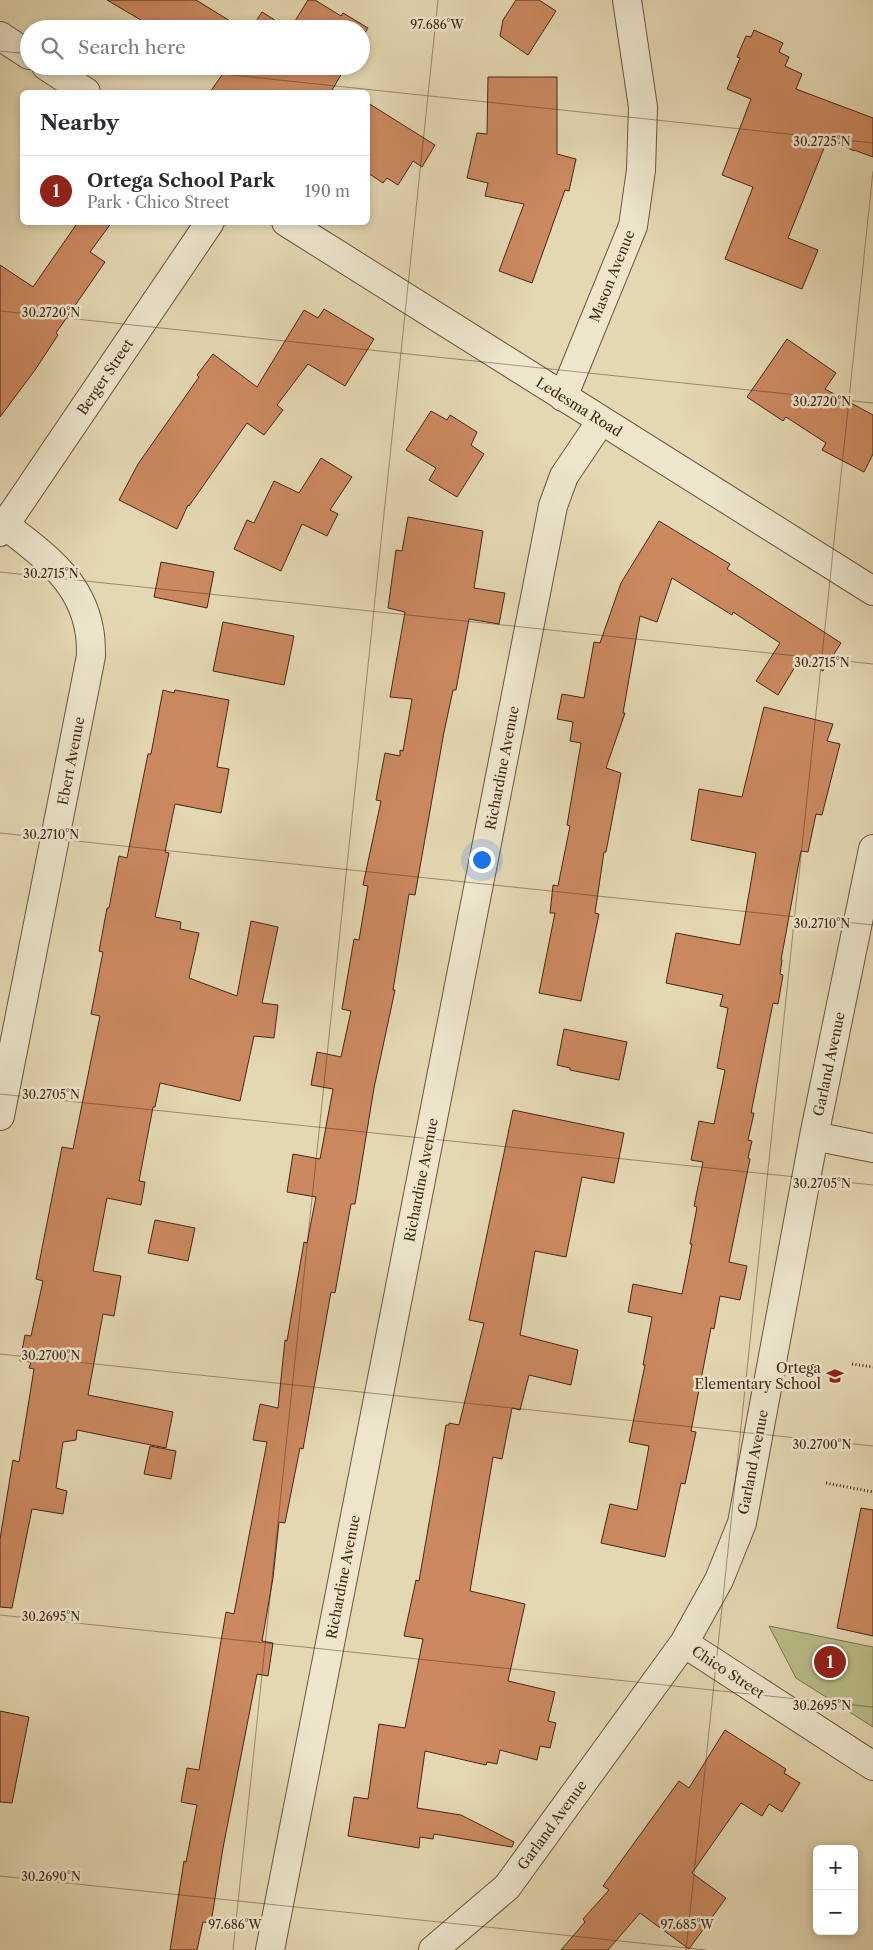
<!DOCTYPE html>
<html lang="en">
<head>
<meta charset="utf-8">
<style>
	body { margin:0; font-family:"Libre Caslon Text",serif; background:#f7f7f7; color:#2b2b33 }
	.controls { position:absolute; right:15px; bottom:15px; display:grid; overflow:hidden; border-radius:8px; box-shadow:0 2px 8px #0003 }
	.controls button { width:45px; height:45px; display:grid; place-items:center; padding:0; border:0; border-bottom:1px solid #e1e1e2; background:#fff; color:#2b2b33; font:25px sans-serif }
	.you { position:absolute; left:481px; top:859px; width:18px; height:18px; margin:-12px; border:4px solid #fff; border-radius:50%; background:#1a73e8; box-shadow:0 0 0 8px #1a73e833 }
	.badge { display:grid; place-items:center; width:32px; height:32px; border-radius:50%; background:#8f2418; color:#fff; font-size:16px; font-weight:700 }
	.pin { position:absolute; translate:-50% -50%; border:2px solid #fff; box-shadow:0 1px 5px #0006 }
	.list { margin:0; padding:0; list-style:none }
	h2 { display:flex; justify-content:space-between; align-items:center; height:65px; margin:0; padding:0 20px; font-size:21px }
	h2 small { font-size:16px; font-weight:400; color:#7c7c81 }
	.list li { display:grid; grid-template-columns:32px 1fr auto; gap:15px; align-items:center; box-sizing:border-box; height:70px; padding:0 20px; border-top:1px solid #e1e1e2 }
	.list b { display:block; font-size:19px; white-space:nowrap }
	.list p { margin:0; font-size:16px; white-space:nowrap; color:#7c7c81 }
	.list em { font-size:16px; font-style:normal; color:#7c7c81 }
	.icon { flex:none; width:28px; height:28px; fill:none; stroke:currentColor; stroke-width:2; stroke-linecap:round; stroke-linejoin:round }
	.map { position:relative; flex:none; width:873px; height:1950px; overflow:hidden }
	.search { position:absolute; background:#fff; box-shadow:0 2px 8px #0003; left:20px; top:20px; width:350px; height:55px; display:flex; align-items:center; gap:12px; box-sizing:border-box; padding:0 18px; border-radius:28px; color:#7c7c81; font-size:19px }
	.panel { position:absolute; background:#fff; box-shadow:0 2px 8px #0003; left:20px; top:90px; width:350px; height:135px; border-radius:8px }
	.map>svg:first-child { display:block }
</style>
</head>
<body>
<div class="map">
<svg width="873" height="1950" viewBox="0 0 873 1950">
	<rect width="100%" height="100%" fill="#e4d8b2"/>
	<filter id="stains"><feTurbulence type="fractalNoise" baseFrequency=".004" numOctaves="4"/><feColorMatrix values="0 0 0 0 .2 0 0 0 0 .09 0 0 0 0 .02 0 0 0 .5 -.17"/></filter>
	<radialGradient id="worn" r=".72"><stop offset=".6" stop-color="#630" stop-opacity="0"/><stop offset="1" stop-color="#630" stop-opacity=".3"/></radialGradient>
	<!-- green -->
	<path fill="#babd88" stroke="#7f7251" d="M769 1626 873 1647V1727L796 1678Z"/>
	<!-- building -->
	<path fill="#cc8960" stroke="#44271a" d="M107 0H196L243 29H156Z
		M308 0H315L341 16 343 13 368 28 361 39V29H290Z
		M516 0H539L556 11 528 55 500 36 503 20Z
		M262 12 289 29H251Z
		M754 30 783 43 779 52 789 57 785 66 802 74 796 89 873 118V157L854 150V151L828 138 788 238 818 250 802 289 725 259 753 187 722 175 751 99 727 89 740 58 737 57 746 36 751 37Z
		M208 66H346L331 92H210L222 75Z
		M488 77H557V154L576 159 569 191 565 190 532 283 499 271 524 204 485 196 488 183 467 178 477 133 487 134Z
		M368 103 435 145 422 167 413 161 398 185 387 178 383 183 368 173Z
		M78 222H112L90 252 105 262 56 333 58 335 35 370 0 417V265L33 287Z
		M324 309 374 339 345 386 308 364 277 405 283 410 264 435 247 423 189 506 188 505 177 529 119 500 138 464 199 377 197 375 213 354 257 387 304 310 318 318Z
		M787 339 836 373 825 389 873 415V454L864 472 822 450 826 443 786 417 783 421 747 397Z
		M431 411 447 420 450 415 477 432 471 445 484 454 457 497 429 480 436 468 406 450Z
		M321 458 352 477 330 510 338 514 327 536 302 524 281 571 234 549 247 520 254 523 274 481 299 493Z
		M408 517 483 531 474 588 505 593 499 624 469 619 456 690H453L444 732 415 895 409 894 393 990H395L374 1088 355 1204H351L335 1293 331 1292 303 1449 300 1448 285 1523 279 1522 273 1578 262 1641 273 1643 268 1676 257 1674 223 1848 211 1923 203 1922 197 1950H170L184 1861 186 1862 197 1805 181 1802 187 1768 199 1770 226 1612 234 1614 267 1442 253 1440 260 1404 278 1408 285 1340 287 1341 304 1242 307 1243 316 1197 287 1192 293 1154 320 1159 333 1089 311 1085 317 1052 341 1057 351 1011 342 1009 354 939 359 940 368 886 363 885 381 801 376 800 385 753 400 756V750L403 751 412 699 390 697 405 612 388 608 396 550 402 551Z
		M659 521 730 564 727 569 841 643 823 671 801 657 778 695 756 681 780 643 733 612 732 615 672 578 657 622 640 616 623 713H625L606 768 621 773 606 852H604L595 913 599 914 581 1001 539 993 555 913H550L553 885 558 886 570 826 567 825 581 743 570 741 573 722 557 719 562 694 584 698 594 642 600 643 621 583Z
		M161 562 214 572 207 608 154 597Z
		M223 622 294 636 284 685 213 671Z
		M163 690 174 693 175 690 229 700 217 767 229 769 221 813 175 804 165 852 169 853 155 917 181 922 180 929 199 933 189 978 237 996 251 921 278 927 262 1003 278 1005 274 1038 254 1036 240 1101 160 1083 155 1107H153L139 1181 145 1182 141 1205 107 1198 93 1271 121 1276 114 1316 103 1314 88 1395 173 1412 166 1448 77 1430 76 1440 63 1442 56 1488 67 1491 63 1514 32 1509 12 1608 0 1607V1539L13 1460 19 1462 34 1369 29 1368 31 1362 20 1361 25 1335 31 1336 43 1281 36 1279 62 1147 73 1149 100 1016 91 1014 103 952 99 951 107 908H109L119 856 127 858 148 754H151Z
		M764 707 833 724 827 741 840 744 822 815 816 814 808 852 801 851 781 960H782L780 974 783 975 778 1004 773 1003 751 1113H754L748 1140 752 1141 748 1158 750 1159 729 1262 747 1266 740 1300 720 1296 714 1329 711 1328 691 1431 696 1432 685 1484 681 1483 665 1557 601 1543 610 1504 637 1510 649 1446 629 1442 645 1365H643L652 1317 628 1312 633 1284 682 1294 692 1244H690L697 1207 694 1206 703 1162 691 1160 699 1121 714 1124 725 1070 717 1068 728 1008 720 1006 723 995 666 983 676 933 740 945 756 853 691 840 699 789 742 797Z
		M564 1029 627 1042 619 1080 570 1070V1068L557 1065Z
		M513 1110 624 1133 614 1183 582 1177 566 1257 535 1251 520 1335 578 1350 571 1385 529 1375 520 1410 512 1408 502 1459 493 1457 470 1591 525 1604 508 1681 555 1692 548 1721 556 1723 550 1748 540 1746 537 1760 500 1750 497 1764 487 1762 486 1765 425 1751 417 1808 461 1815 514 1842 512 1847 434 1834 433 1839 420 1837 419 1848 348 1836 354 1797 368 1799 379 1724 405 1728 423 1639 404 1636 416 1580 419 1581 446 1425H449V1423L459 1425 484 1323 469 1320Z
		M155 1220 195 1228 188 1261 148 1253Z
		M150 1446 176 1451 171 1479 144 1474Z
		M861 1508 873 1510V1636L837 1628Z
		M0 1711 29 1717 12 1803 0 1802Z
		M725 1730 786 1769 784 1773 800 1783 782 1812 769 1804 762 1816 741 1803 692 1873 726 1898 689 1949 640 1913 608 1950H561L585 1922 583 1919 609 1890 603 1886 679 1781 689 1788Z"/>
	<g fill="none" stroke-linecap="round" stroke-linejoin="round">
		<!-- minor casing -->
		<g stroke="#6c5340" stroke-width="30">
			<path id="minor" d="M0 36 29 55
				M46 66 86 92
				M286 222 873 591
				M563 397 633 226 641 170 643 107 627 0
				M0 532 210 222
				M0 1116 91 656C91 647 91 638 89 629 80 579 42 554 5 525
				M814 1136 873 1148
				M684 1643 873 1766
				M270 1950 553 506 564 476 601 421
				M433 1950 507 1887 684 1643 719 1580 742 1523 814 1136 873 849"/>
		</g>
		<!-- path -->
		<path stroke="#44271a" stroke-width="3" stroke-dasharray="1 2.5" stroke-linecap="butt" d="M852 1364 873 1367
			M826 1483 873 1492"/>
		<!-- minor -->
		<use href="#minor" stroke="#ede6cd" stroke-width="28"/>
	</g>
	<!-- ticks -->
	<path fill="none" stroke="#44271a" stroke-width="1" stroke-opacity="0.45" d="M0 51 29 54M147 66 873 143M0 311 873 403M0 572 873 664M0 833 873 925M0 1094 873 1185M0 1354 873 1446M0 1615 873 1707M0 1876 706 1950M233 1950 438 0M686 1950 873 171"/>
	<!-- icons -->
	<defs>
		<g id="school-bare" transform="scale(1.35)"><path d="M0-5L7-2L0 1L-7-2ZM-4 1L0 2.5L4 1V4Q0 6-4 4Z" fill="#8f2418" stroke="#ede6cd" stroke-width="2.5" paint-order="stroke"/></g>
	</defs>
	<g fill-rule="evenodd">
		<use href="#school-bare" x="835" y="1376"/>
	</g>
	<g text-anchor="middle" stroke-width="5" stroke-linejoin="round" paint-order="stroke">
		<!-- street labels -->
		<g font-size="14" fill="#44271a" stroke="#ede6cd">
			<text transform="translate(612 276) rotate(-68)" y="5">Mason Avenue</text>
			<text transform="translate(105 377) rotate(-56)" y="5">Berger Street</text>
			<text transform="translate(579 407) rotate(32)" y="5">Ledesma Road</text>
			<text transform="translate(71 761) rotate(-79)" y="5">Ebert Avenue</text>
			<text transform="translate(502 768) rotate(-79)" y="5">Richardine Avenue</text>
			<text transform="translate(829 1064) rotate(-78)" y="5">Garland Avenue</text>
			<text transform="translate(421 1180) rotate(-79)" y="5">Richardine Avenue</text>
			<text transform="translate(753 1462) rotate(-79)" y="5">Garland Avenue</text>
			<text transform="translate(343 1577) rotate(-79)" y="5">Richardine Avenue</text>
			<text transform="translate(728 1672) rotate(33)" y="5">Chico Street</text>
			<text transform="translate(552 1825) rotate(-54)" y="5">Garland Avenue</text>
		</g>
		<!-- poi labels -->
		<g font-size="14" fill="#44271a" stroke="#ede6cd" text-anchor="end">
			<text x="821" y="1373">Ortega<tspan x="821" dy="16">Elementary School</tspan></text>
		</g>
	</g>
	<g font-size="12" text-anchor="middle" fill="#44271a" stroke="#ede6cd" stroke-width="5" stroke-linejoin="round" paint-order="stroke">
		<text x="437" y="29">97.686°W</text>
		<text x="822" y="146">30.2725°N</text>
		<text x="51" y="317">30.2720°N</text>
		<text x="822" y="406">30.2720°N</text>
		<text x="51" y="578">30.2715°N</text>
		<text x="822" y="667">30.2715°N</text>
		<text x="51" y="839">30.2710°N</text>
		<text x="822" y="928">30.2710°N</text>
		<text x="51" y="1099">30.2705°N</text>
		<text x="822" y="1188">30.2705°N</text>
		<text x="51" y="1360">30.2700°N</text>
		<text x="822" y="1449">30.2700°N</text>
		<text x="51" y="1621">30.2695°N</text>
		<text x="822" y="1710">30.2695°N</text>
		<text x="51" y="1881">30.2690°N</text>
		<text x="235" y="1929">97.686°W</text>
		<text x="687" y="1929">97.685°W</text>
	</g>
	<rect width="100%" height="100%" filter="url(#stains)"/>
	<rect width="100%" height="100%" fill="url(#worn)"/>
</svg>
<div class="controls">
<button>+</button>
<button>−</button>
</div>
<div class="you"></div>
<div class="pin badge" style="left:830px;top:1662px">1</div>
<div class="search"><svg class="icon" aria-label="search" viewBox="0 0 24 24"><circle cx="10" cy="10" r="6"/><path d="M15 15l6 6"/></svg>Search here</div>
<section class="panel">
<h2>Nearby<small></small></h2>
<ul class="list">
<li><span class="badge">1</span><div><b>Ortega School Park</b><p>Park · Chico Street</p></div><em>190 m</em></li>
</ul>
</section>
</div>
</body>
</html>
